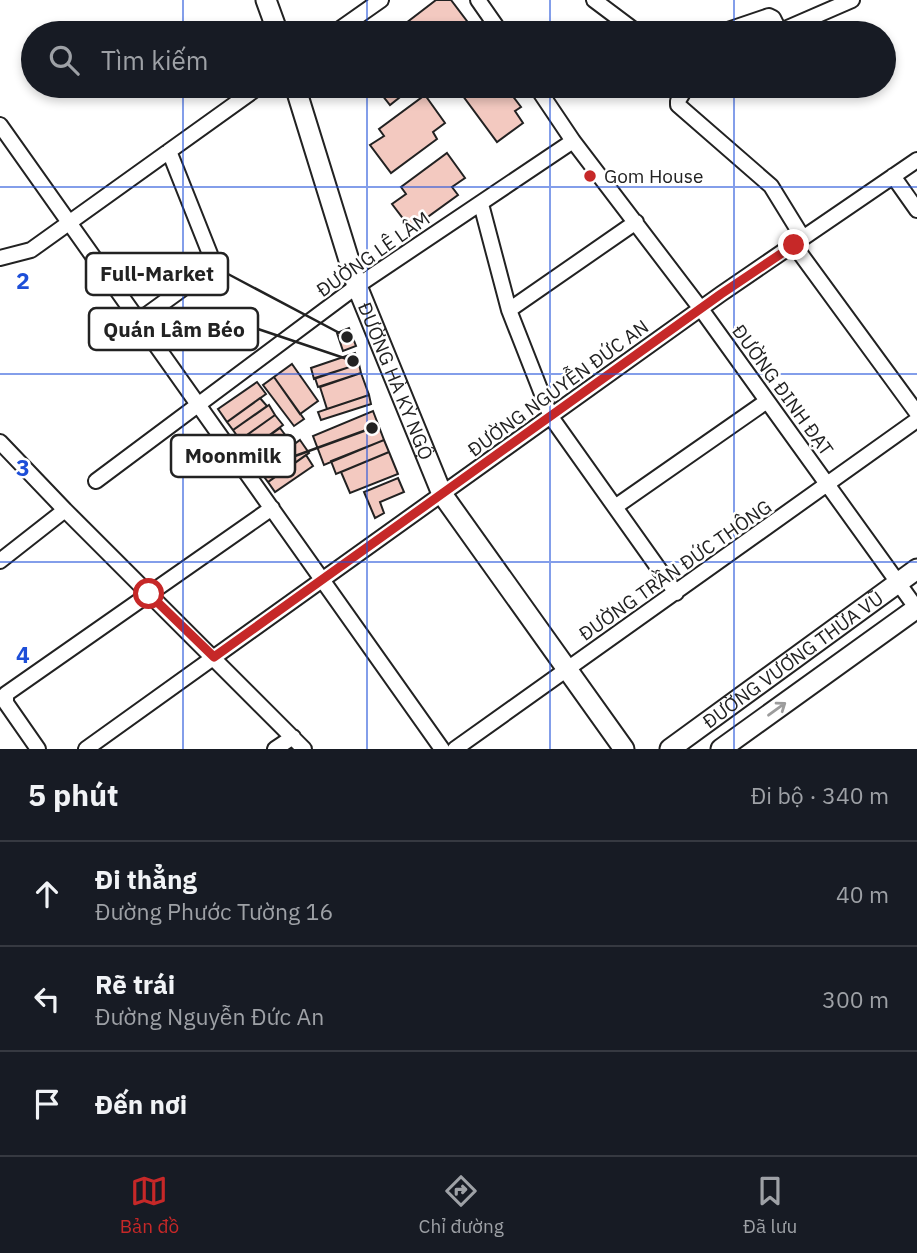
<!DOCTYPE html>
<html lang="vi">
<head>
<meta charset="utf-8">
<style>
	body { margin:0; font-family:"IBM Plex Sans",sans-serif; background:#242831; color:#f1f3f6 }
	.stop { position:absolute; width:21px; height:21px; margin:-16px; border:5px solid #c62828; border-radius:50%; background:#fff }
	.stop.end { background:#c62828; border-color:#fff; box-shadow:0 2px 7px #0008 }
	.list { margin:0; padding:0; list-style:none }
	h2 { display:flex; justify-content:space-between; align-items:center; height:91px; margin:0; padding:0 28px; font-size:30px }
	h2 small { font-size:23px; font-weight:400; color:#9ea1a6 }
	.list li { display:grid; grid-template-columns:46px 1fr auto; gap:21px; align-items:center; box-sizing:border-box; height:105px; padding:0 28px; border-top:2px solid #363941 }
	.list b { display:block; font-size:26px; white-space:nowrap }
	.list p { margin:0; font-size:23px; white-space:nowrap; color:#9ea1a6 }
	.list em { font-size:23px; font-style:normal; color:#9ea1a6 }
	.icon { flex:none; width:38px; height:38px; fill:none; stroke:currentColor; stroke-width:2; stroke-linecap:round; stroke-linejoin:round }
	.map { position:relative; flex:none; width:917px; height:749px; overflow:hidden }
	.search { position:absolute; background:#171b24; box-shadow:0 4px 10px #0003; left:21px; right:21px; top:21px; height:77px; display:flex; align-items:center; gap:18px; box-sizing:border-box; padding:0 24px; border-radius:38px; color:#9ea1a6; font-size:26px }
	.sheet { height:406px; background:#171b24 }
	nav { display:flex; justify-content:space-around; align-items:center; box-sizing:border-box; height:98px; border-top:2px solid #363941; background:#171b24; font-size:19px; color:#9ea1a6 }
	nav a { display:grid; justify-items:center; gap:4px }
	nav .on { color:#c62828 }
	.map>svg:first-child { display:block }
</style>
</head>
<body>
<div class="map">
<svg width="917" height="749" viewBox="0 0 917 749">
	<rect width="100%" height="100%" fill="#fff"/>
	<!-- building -->
	<path fill="#f3c9c0" stroke="#222" stroke-width="2" d="M436 0H451L476 33H393Z
		M375 86H414L390 105Z
		M462 86H505L521 107 515 111 523 123 497 142 463 96 468 93Z
		M425 95 445 123 433 132 437 139 391 173 370 145 384 136 379 129Z
		M447 153 465 178 452 187 458 195 411 229 392 204 406 194 401 187Z
		M349 328 356 346 343 351 337 333Z
		M355 353 359 364 314 379 311 368Z
		M292 364 318 401 300 414 274 377Z
		M359 364 361 373 318 387 315 378Z
		M361 373 369 395 327 409 320 387Z
		M274 377 304 419 294 426 263 385Z
		M257 382 266 394 227 422 218 409Z
		M369 395 371 404 321 420 318 412Z
		M260 398 267 406 233 430 227 422Z
		M269 405 275 415 240 440 233 430Z
		M373 411 384 440 324 465 313 436Z
		M275 415 283 425 248 451 240 440Z
		M280 428 289 440 257 463 248 451Z
		M300 440 309 453 268 482 259 470Z
		M384 440 389 452 336 474 331 461Z
		M389 452 398 474 350 493 341 472Z
		M306 455 313 466 275 492 268 482Z
		M398 478 404 492 380 502 384 513 375 518 364 492Z"/>
	<g fill="none" stroke-linecap="round" stroke-linejoin="round">
		<!-- street casing -->
		<g stroke="#222" stroke-width="18">
			<path id="street" d="M478 0 501 33
				M594 0 638 33
				M334 33 381 0
				M719 33 769 16 773 18 778 28 783 30 852 0
				M536 86 573 141 701 309 917 609
				M687 86 678 101V105L771 186 803 238
				M0 125 442 749
				M893 176 917 210
				M481 204 509 310 551 417 676 593
				M794 245 917 413
				M0 258 31 250 260 86
				M509 310 636 222
				M138 321 203 274 209 265 210 254 169 151
				M0 442 65 510 304 749
				M96 481 357 286 573 141
				M615 507 767 401
				M0 561 65 510
				M38 749 6 703V694L272 508
				M86 749 721 294 917 160
				M275 749 293 737
				M455 749 917 420"/>
		</g>
		<!-- secondary casing -->
		<g stroke="#222" stroke-width="23">
			<g id="secondary">
				<path d="M266 0 278 33"/>
				<path id="s1" d="M295 86 357 286 442 494 624 749"/>
				<path id="s2" d="M670 749 917 569"/>
				<path d="M721 749 917 608"/>
			</g>
		</g>
		<!-- street -->
		<use href="#street" stroke="#fff" stroke-width="14"/>
		<!-- secondary -->
		<use href="#secondary" stroke="#fff" stroke-width="19"/>
	</g>
	<!-- one-way arrows -->
	<defs><path id="oneway-shaft" d="M-6 0H5M1.5-3L5.5 0L1.5 3" fill="none" stroke-width="1.6" stroke-linecap="round" stroke-linejoin="round" transform="scale(1.75)"/></defs>
	<use stroke="#9c9c9c" href="#oneway-shaft" transform="translate(777 709) rotate(-36)"/>
	<g fill="none" stroke-linecap="round" stroke-linejoin="round">
		<!-- route -->
		<path stroke="#c62828" stroke-width="9" d="M149 594 214 657 721 294 794 245"/>
	</g>
	<!-- grid -->
	<path fill="none" stroke="#1d4ed8" stroke-width="2" stroke-opacity="0.55" d="M183 0V33M367 0V33M550 0V33M734 0V33M183 86V749M367 86V749M550 86V749M734 86V749M0 187H917M0 374H917M0 562H917"/>
	<!-- markers -->
	<circle fill="#c62828" stroke="#fff" stroke-width="2.5" cx="590" cy="176" r="7"/>
	<g text-anchor="middle" stroke-width="5" stroke-linejoin="round" paint-order="stroke">
		<!-- poi labels -->
		<g font-size="19" fill="#222" stroke="#fff" text-anchor="start">
			<text x="604" y="183">Gom House</text>
		</g>
		<!-- street labels -->
		<g font-size="19" fill="#222" stroke="#fff">
			<text transform="translate(373 254) rotate(-35)" y="7">ĐƯỜNG LÊ LÂM</text>
			<text dy="7" stroke="none"><textPath href="#s1" startOffset="312">ĐƯỜNG HÀ KỲ NGỘ</textPath></text>
			<text transform="translate(558 388) rotate(-36)" y="7">ĐƯỜNG NGUYỄN ĐỨC AN</text>
			<text transform="translate(783 390) rotate(54)" y="7">ĐƯỜNG ĐINH ĐẠT</text>
			<text transform="translate(675 570) rotate(-35)" y="7">ĐƯỜNG TRẦN ĐỨC THÔNG</text>
			<text dy="7" stroke="none"><textPath href="#s2" startOffset="152">ĐƯỜNG VƯƠNG THỪA VŨ</textPath></text>
		</g>
	</g>
	<g font-size="23" text-anchor="middle" font-weight="bold" fill="#1d4ed8" stroke="#fff" stroke-width="5" stroke-linejoin="round" paint-order="stroke">
		<text x="23" y="289">2</text>
		<text x="23" y="476">3</text>
		<text x="23" y="663">4</text>
	</g>
	<!-- callouts -->
	<path fill="none" stroke="#222" stroke-width="2.5" d="M347 337L228 274M353 361L258 329M372 428L295 456"/>
	<g fill="#222" stroke="#fff" stroke-width="2.5">
		<circle cx="347" cy="337" r="7"/>
		<circle cx="353" cy="361" r="7"/>
		<circle cx="372" cy="428" r="7"/>
	</g>
	<g fill="#fff" stroke="#222" stroke-width="2.5">
		<rect x="86" y="253" width="142" height="42" rx="7"/>
		<rect x="89" y="308" width="169" height="42" rx="7"/>
		<rect x="171" y="435" width="124" height="42" rx="7"/>
	</g>
	<g font-size="21" text-anchor="middle" font-weight="bold" fill="#222">
		<text x="157" y="281">Full-Market</text>
		<text x="174" y="337">Quán Lâm Béo</text>
		<text x="233" y="463">Moonmilk</text>
	</g>
</svg>
<div class="stop" style="left:149px;top:594px"></div>
<div class="stop end" style="left:794px;top:245px"></div>
<div class="search"><svg class="icon" aria-label="search" viewBox="0 0 24 24"><circle cx="10" cy="10" r="6"/><path d="M15 15l6 6"/></svg>Tìm kiếm</div>
</div>
<section class="sheet">
<h2>5 phút<small>Đi bộ · 340 m</small></h2>
<ul class="list">
<li><svg class="icon" aria-label="ahead" viewBox="0 0 24 24"><path d="M12 20V5M6 11l6-6 6 6"/></svg><div><b>Đi thẳng</b><p>Đường Phước Tường 16</p></div><em>40 m</em></li>
<li><svg class="icon" aria-label="left" viewBox="0 0 24 24"><path d="M17 20v-9H6M10 6l-5 5 5 5"/></svg><div><b>Rẽ trái</b><p>Đường Nguyễn Đức An</p></div><em>300 m</em></li>
<li><svg class="icon" aria-label="arrive" viewBox="0 0 24 24"><path d="M6 21V4h12l-3 4 3 4H6"/></svg><div><b>Đến nơi</b></div></li>
</ul>
</section>
<nav>
<a class="on"><svg class="icon" aria-label="map" viewBox="0 0 24 24"><path d="M3 6l6-2 6 2 6-2v14l-6 2-6-2-6 2zM9 4v14M15 6v14"/></svg>Bản đồ</a>
<a><svg class="icon" aria-label="directions" viewBox="0 0 24 24"><path d="M12 3l9 9-9 9-9-9zM9 14v-3h6M13 9l2 2-2 2"/></svg>Chỉ đường</a>
<a><svg class="icon" aria-label="saved" viewBox="0 0 24 24"><path d="M7 4h10v16l-5-4-5 4z"/></svg>Đã lưu</a>
</nav>
</body>
</html>
